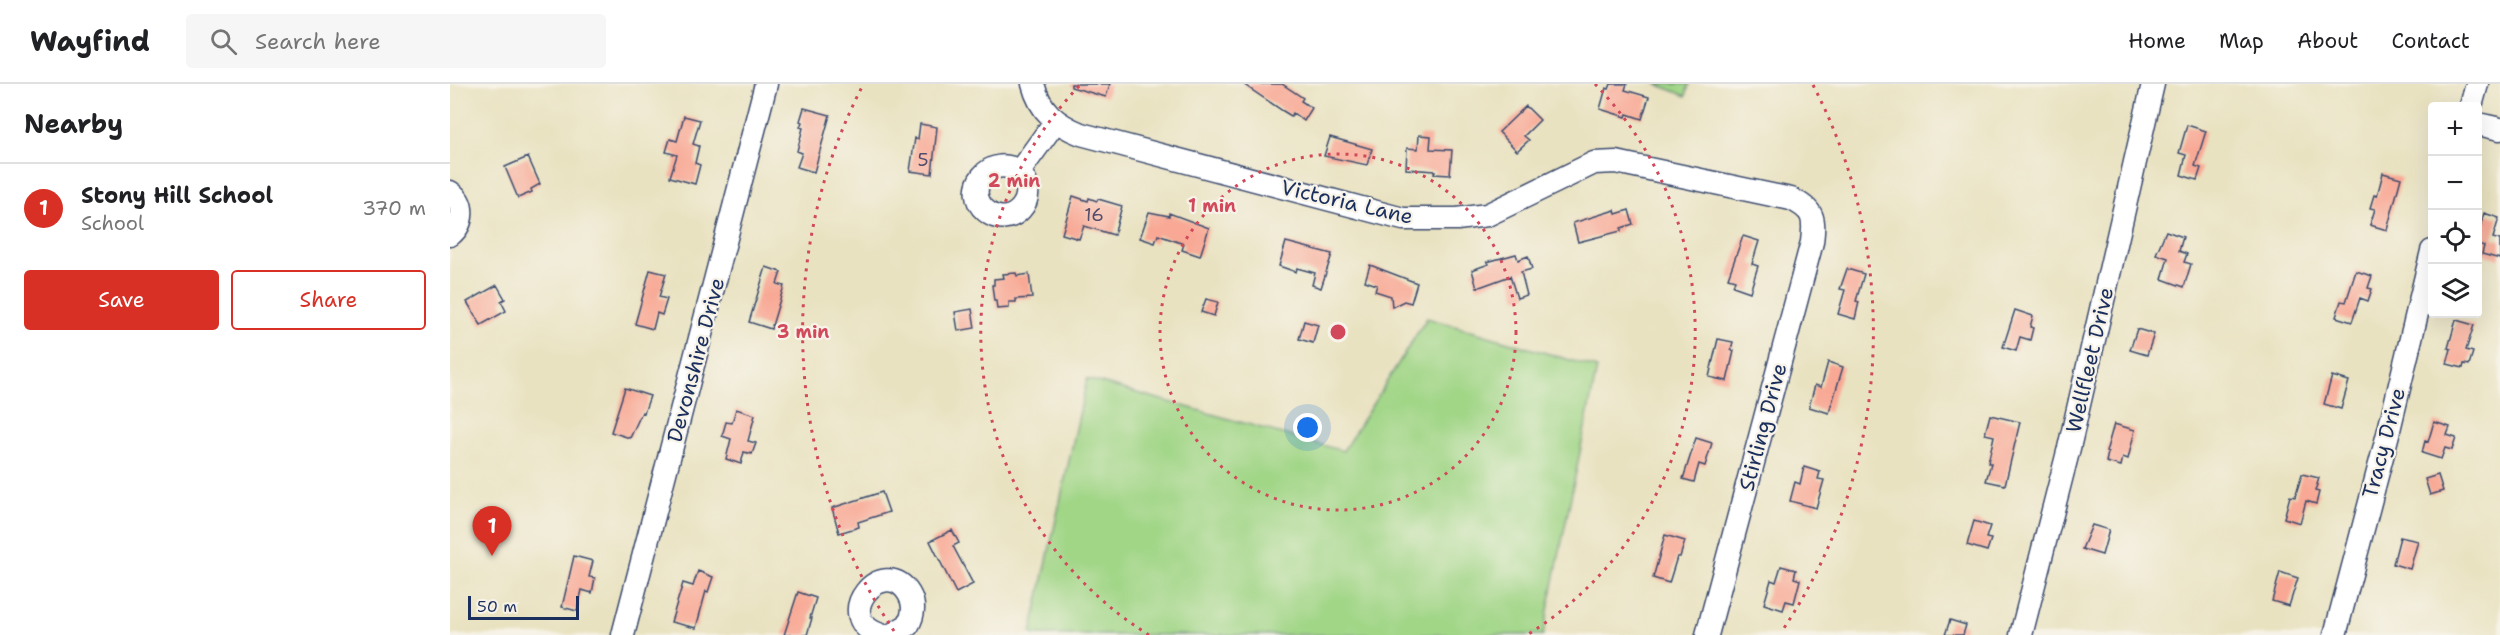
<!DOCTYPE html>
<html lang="en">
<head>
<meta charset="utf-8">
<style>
	body { margin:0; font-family:"Shantell Sans",sans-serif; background:#f6f6f6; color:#202124 }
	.controls { position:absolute; right:18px; top:18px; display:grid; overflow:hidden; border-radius:6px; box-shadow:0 6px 24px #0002 }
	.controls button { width:54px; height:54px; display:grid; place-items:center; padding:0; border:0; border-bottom:2px solid #e0e0e0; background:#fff; color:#202124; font:30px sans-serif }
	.scale { position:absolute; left:18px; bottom:15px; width:111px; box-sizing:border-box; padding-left:6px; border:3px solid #1b2f5e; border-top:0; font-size:16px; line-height:21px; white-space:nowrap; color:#1b2f5e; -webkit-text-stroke:4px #f7f3e8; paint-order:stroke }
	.you { position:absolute; left:858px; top:344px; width:21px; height:21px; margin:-15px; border:4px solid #fff; border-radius:50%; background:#1a73e8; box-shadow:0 0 0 9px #1a73e833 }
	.badge { display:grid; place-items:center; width:39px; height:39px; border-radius:50%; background:#d93025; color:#fff; font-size:20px; font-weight:700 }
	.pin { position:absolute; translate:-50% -50px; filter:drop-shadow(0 2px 3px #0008) }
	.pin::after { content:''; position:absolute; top:32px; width:21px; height:18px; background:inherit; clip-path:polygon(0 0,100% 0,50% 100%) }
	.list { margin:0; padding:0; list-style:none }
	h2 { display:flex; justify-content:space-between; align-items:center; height:78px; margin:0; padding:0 24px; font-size:26px }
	h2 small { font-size:20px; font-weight:400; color:#757577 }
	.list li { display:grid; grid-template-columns:39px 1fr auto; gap:18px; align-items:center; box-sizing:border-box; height:90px; padding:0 24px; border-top:2px solid #e0e0e0 }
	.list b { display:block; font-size:22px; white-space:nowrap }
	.list p { margin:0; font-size:20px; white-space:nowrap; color:#757577 }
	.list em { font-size:20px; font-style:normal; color:#757577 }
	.actions { display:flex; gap:12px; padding:18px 24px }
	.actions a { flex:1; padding:14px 0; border:2px solid #d93025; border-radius:6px; text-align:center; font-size:21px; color:#d93025 }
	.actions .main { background:#d93025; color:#fff }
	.icon { flex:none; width:33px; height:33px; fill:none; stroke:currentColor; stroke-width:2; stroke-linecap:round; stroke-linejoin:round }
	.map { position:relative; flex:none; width:2050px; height:551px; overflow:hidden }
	header { display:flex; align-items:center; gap:36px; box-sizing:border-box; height:84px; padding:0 30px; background:#fff; border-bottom:2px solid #e0e0e0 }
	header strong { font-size:28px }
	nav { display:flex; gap:33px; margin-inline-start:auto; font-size:21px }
	.search { width:420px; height:54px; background:#f6f6f6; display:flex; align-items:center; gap:15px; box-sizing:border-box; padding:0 21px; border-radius:6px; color:#757577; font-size:22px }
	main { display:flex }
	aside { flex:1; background:#fff }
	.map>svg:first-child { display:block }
</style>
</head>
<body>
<header>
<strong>Wayfind</strong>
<div class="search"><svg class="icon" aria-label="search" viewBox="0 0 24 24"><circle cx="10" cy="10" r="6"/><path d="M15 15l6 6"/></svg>Search here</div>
<nav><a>Home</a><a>Map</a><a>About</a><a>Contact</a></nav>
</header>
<main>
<aside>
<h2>Nearby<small></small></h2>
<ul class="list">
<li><span class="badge">1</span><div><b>Stony Hill School</b><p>School</p></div><em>370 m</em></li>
</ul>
<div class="actions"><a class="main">Save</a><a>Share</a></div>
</aside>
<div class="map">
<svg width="2050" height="551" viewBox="0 0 2050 551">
	<rect width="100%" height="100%" fill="#f7f3e8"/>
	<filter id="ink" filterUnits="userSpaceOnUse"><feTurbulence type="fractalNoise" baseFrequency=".0167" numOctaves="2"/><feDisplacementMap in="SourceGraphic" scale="12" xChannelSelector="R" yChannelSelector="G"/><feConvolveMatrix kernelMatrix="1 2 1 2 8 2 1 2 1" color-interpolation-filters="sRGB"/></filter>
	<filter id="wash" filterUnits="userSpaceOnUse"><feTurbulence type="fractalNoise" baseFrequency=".008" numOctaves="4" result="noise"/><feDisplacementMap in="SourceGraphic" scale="24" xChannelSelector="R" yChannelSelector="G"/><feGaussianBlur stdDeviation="1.35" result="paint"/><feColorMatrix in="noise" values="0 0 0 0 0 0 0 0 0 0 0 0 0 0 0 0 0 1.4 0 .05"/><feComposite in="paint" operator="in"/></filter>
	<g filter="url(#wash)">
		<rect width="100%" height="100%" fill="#e9e2c1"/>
		<!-- green -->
		<path fill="#a1d687" stroke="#5e8272" stroke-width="1.5" d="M1206 0H1239L1236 12Z
			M977 234 1147 284 1093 551H585L581 549 637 295 893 367Z"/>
		<g id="blocks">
			<!-- building -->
			<path fill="#f8a894" d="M621 0H660L656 13 621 3Z
				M793 0H832L853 14 851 17 862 24 854 37 843 29 841 32 833 27Z
				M1161 0H1177L1175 6 1199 13 1192 35 1177 30 1176 33 1150 25 1156 4 1159 5Z
				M1076 22 1090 36 1074 52 1079 56 1067 67 1049 48Z
				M354 24 380 31 364 88 347 83 352 69 347 67 353 44 350 43 352 38 350 37Z
				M234 32 250 36 243 60 249 62 245 79 250 81 245 100 220 93 227 71 216 68 220 55 227 57Z
				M470 40 487 43 482 90 460 87 465 54 468 55Z
				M1737 41 1756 47 1745 82 1751 84 1747 96 1731 91 1736 71 1729 69Z
				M969 51 981 52 980 65 1002 66 1000 91 984 90 985 87 956 85 957 64 968 65Z
				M880 53 922 65 917 81 874 72Z
				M78 73 90 100 81 105 82 108 68 114 55 83Z
				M1933 89 1951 94 1937 146 1920 141 1925 125 1920 124 1924 111 1927 112Z
				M623 112 638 117 639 114 647 117 648 115 672 122 664 151 634 142 629 155 612 150Z
				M1165 126 1166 130 1179 126 1183 140 1171 144V147L1128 158 1123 139Z
				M699 128 719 132V129L759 144 750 172 732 166 734 160 708 151 705 159 690 154Z
				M2034 129 2049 134 2043 154 2050 156V175L2032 170 2034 162 2028 160V151Z
				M1716 147 1733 153 1729 167 1737 170 1734 178 1741 180 1734 203 1712 195 1718 174 1706 170Z
				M1293 152 1309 157 1302 180 1308 182 1300 208 1283 202 1285 196 1278 194Z
				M836 158 882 170 871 204 862 201 865 189 847 184 846 188 829 182Z
				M1066 170 1068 176 1078 172 1082 185 1071 188 1077 211 1067 214 1060 192 1027 204 1022 186 1039 180 1037 178Z
				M920 181 967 199 961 219 954 217 942 223 941 212 925 207 927 201 915 197Z
				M316 183 331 188 327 200 334 202 321 245 299 238Z
				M1397 185 1414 190 1406 217 1409 218 1405 235 1388 230 1395 206 1390 205Z
				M200 186 216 190 209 213 217 215 212 231 207 229 203 245 185 240Z
				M1906 187 1922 192 1918 204 1922 205 1918 217 1910 214 1902 238 1886 233 1891 217 1896 218Z
				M566 189 567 192 579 190 582 214 566 215V218H559V224L547 225 546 217H544L542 201H544V195L554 194 553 190Z
				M47 201 55 215 51 217 56 227 31 241 17 218Z
				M756 215 768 218 764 232 751 228Z
				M522 225 525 244 508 247 505 228Z
				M1565 226 1583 232 1580 243 1583 244 1580 256 1570 253 1566 267 1553 263Z
				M2006 236 2024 241 2016 266 2023 268 2019 281 2014 280 2013 284 1997 280 2001 265 1998 264Z
				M854 237 868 241 863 259 849 255Z
				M1687 245 1704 250 1697 271 1680 266Z
				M1268 255 1283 258 1281 266 1284 267 1277 297 1259 293Z
				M1378 278 1393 283 1379 329 1359 323 1365 301 1371 303Z
				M1882 292 1899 297 1891 325 1874 320Z
				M175 304 200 312 194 329 192 328 180 354 161 348Z
				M286 325 305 331 298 357 306 359 302 370 294 368 291 380 276 375 281 355 272 352 276 338 282 339Z
				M1540 331 1570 338 1555 401 1536 397 1541 379H1538L1544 352 1535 350Z
				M1984 338 2000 343 1997 351 2006 354 2002 366 1995 364 1991 375 1972 369 1975 357 1978 358Z
				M1664 340 1685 346 1678 375 1673 373 1671 382 1656 378 1658 369 1656 368Z
				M1246 354 1262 359 1255 382 1249 380 1244 398 1233 395Z
				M1354 383 1370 388 1368 395 1374 396 1366 424 1340 417 1345 398 1350 400Z
				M1852 390 1869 394 1865 407 1869 408 1866 420 1856 417 1850 439 1834 434 1840 412 1845 413Z
				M1988 391 1993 407 1980 411 1975 395Z
				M432 408 439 428 408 438 409 443 389 449 382 424Z
				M1524 437 1540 442 1536 454 1541 455 1537 467 1517 461Z
				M1642 441 1659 446 1652 471 1632 465Z
				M502 446 509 459 503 462 523 500 506 509 480 457Z
				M1215 451 1235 457 1230 473H1227L1219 499 1203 494Z
				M1950 453 1968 457 1960 485 1943 480Z
				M124 472 143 477 139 493 145 494 142 509 132 506 127 527 112 523Z
				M1331 482 1346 486 1344 494 1350 496 1344 519 1336 517 1333 526 1314 520 1321 496 1326 498Z
				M248 487 263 493 258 508 256 507 246 544 221 538 233 499 243 502Z
				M1830 488 1848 494 1839 522 1822 517Z
				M348 508 366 514 360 534H362L357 551H334Z
				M1500 536 1516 541 1513 551H1495Z"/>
		</g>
	</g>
	<g filter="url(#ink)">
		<use href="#blocks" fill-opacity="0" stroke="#3a4a6d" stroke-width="1.5"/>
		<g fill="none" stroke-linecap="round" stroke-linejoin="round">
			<!-- minor casing -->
			<g stroke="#3a4a6d" stroke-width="25">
				<path id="minor" d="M583 0C590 27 606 40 631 50L953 135H1007L1037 131 1144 79 1166 78 1341 115C1364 126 1365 134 1362 158L1257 551
					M2021 22 2027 0
					M2028 40 2050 45
					M569 88C541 68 511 106 536 127 560 148 593 114 569 88L605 38
					M0 108C16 119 14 140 0 151
					M173 551 316 0
					M431 551C378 534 434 468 459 510 465 520 464 531 458 541L441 551
					M1571 551 1619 364 1703 0
					M1885 551 1939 346 1982 167"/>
			</g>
			<!-- minor -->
			<use href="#minor" stroke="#fff" stroke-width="22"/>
		</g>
	</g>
	<!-- distance rings -->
	<g fill="none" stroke="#d1495b" stroke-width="3" stroke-dasharray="3 6">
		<circle cx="888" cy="248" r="178"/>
		<path d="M699 551A357 357 0 0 1 631 0M1145 0A357 357 0 0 1 1077 551"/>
		<path d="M444 547A535 535 0 0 1 413 1M1363 1A535 535 0 0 1 1332 547"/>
	</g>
	<g text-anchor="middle" stroke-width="4.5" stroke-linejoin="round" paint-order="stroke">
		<!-- number labels -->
		<g font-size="18" fill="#524d6c">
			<text x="473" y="82">5</text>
			<text x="644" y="137">16</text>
		</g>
		<!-- street labels -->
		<g font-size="21" fill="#1b2f5e" stroke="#f7f3e8">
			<text transform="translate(897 118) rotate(13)" y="7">Victoria Lane</text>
			<text transform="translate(246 276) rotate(-75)" y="7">Devonshire Drive</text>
			<text transform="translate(1640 276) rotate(-77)" y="7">Wellfleet Drive</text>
			<text transform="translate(1313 343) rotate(-75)" y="7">Stirling Drive</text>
			<text transform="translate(1934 359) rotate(-75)" y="7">Tracy Drive</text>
		</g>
	</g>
	<circle cx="888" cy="248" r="9" fill="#d1495b" stroke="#f7f3e8" stroke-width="3"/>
	<g font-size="18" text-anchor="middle" font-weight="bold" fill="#d1495b" stroke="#f7f3e8" stroke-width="4.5" stroke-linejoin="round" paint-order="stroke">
		<text x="564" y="103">2 min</text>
		<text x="762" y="128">1 min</text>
		<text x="353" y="254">3 min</text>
	</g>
</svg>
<div class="controls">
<button>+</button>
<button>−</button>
<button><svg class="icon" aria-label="locate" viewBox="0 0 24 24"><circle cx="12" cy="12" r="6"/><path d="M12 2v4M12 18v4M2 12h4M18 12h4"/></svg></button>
<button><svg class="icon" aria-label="layers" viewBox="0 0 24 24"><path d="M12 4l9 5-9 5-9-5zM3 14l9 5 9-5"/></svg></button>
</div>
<div class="scale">50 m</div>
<div class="you"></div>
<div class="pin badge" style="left:42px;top:472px">1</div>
</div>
</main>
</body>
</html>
